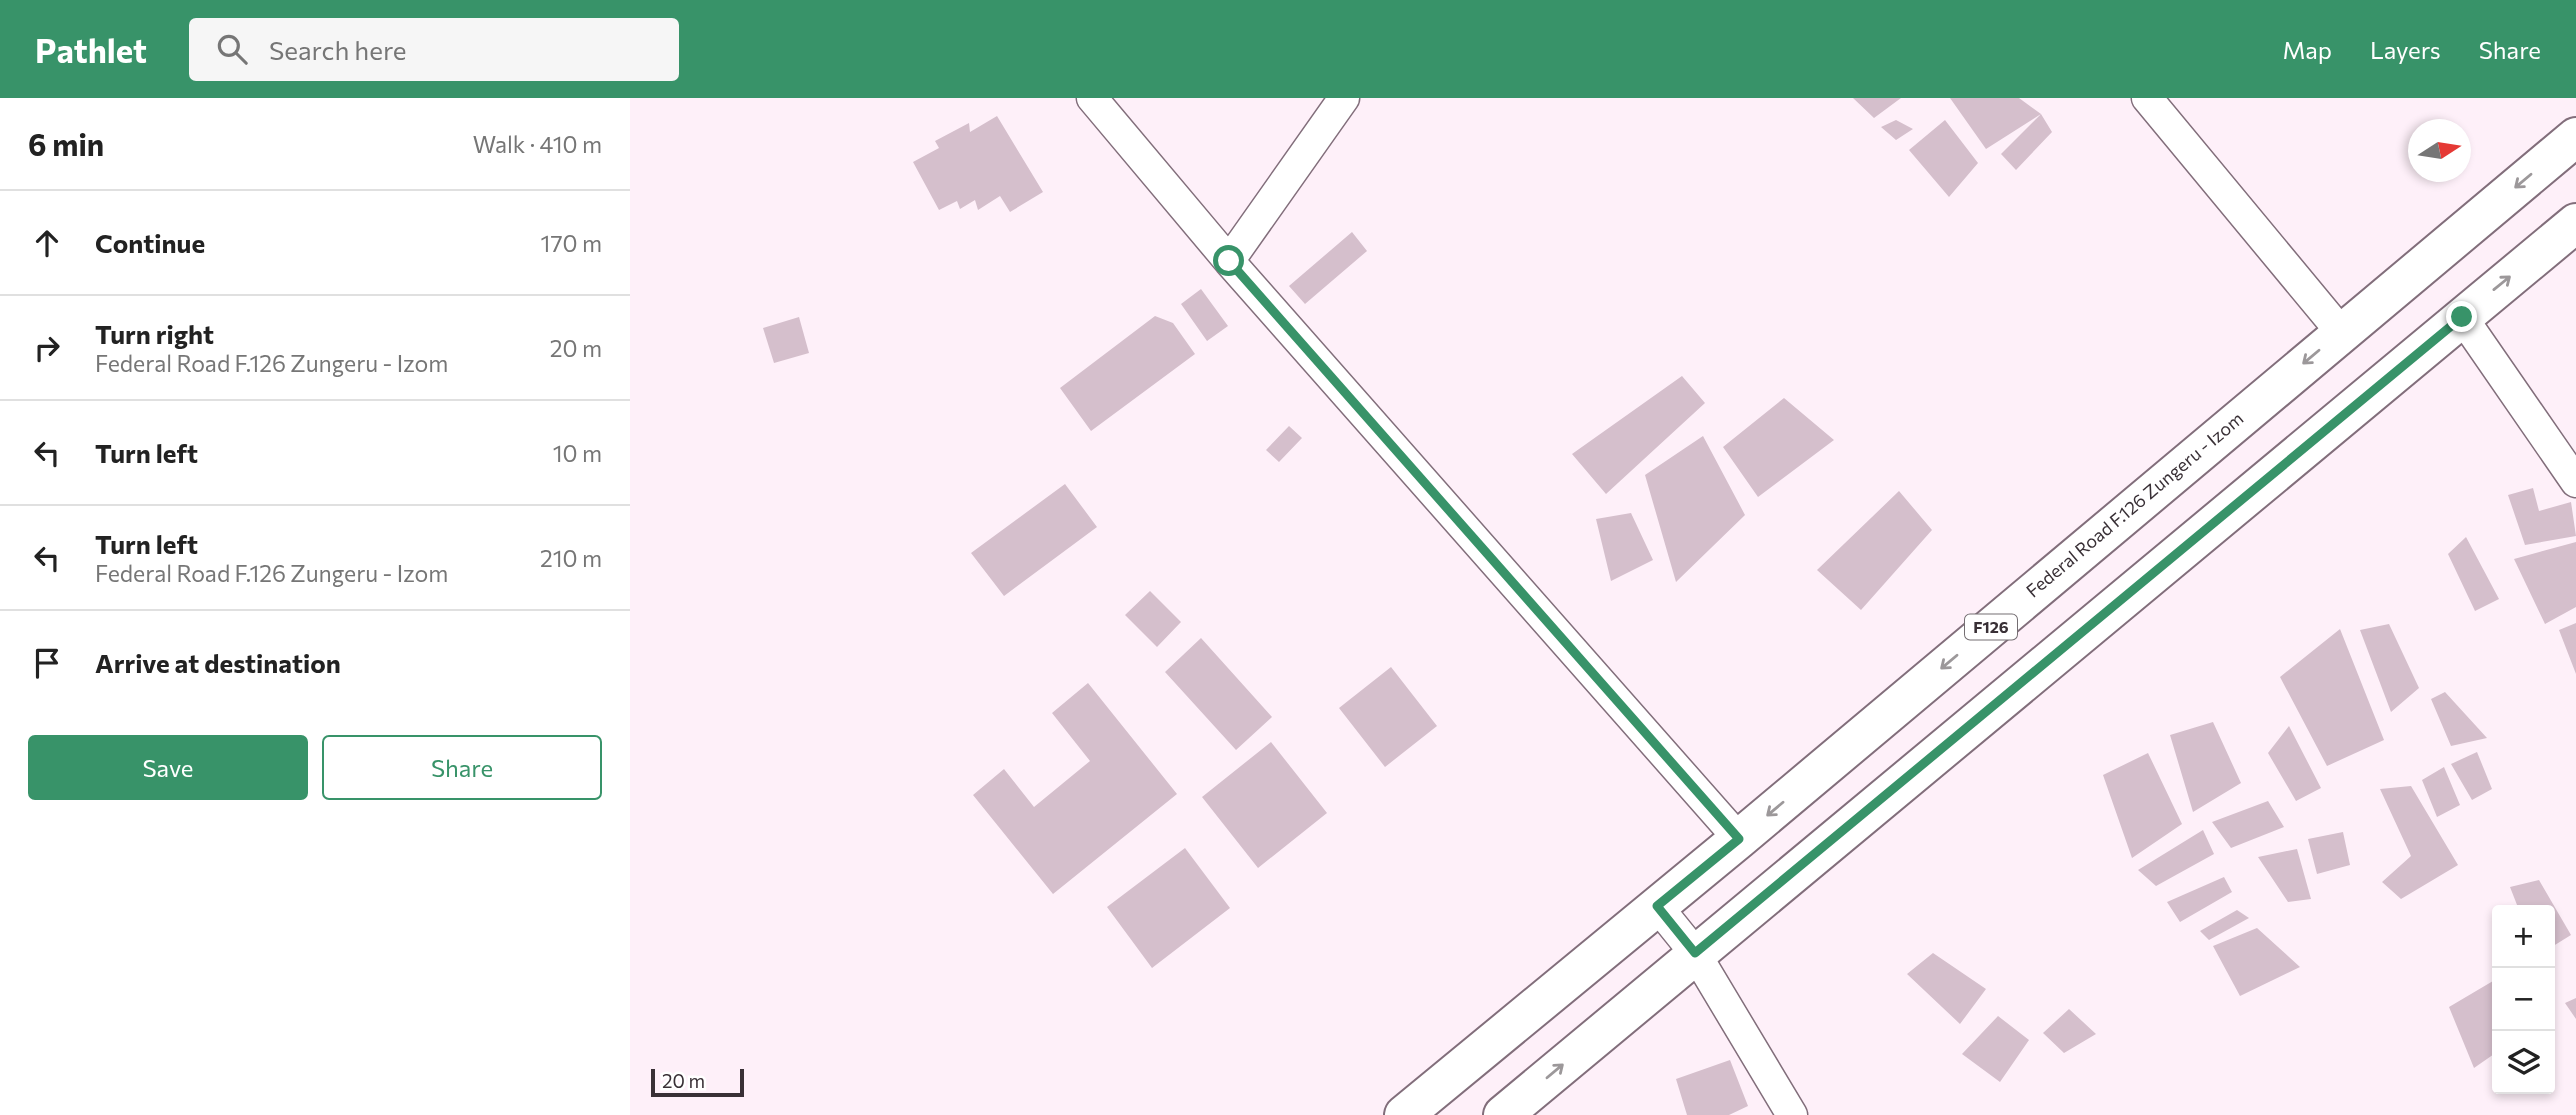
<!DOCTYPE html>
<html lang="en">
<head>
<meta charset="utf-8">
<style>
	body { margin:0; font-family:Commissioner,sans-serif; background:#f6f6f6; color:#222 }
	.controls { position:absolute; right:21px; bottom:21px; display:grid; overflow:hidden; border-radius:7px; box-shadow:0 4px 10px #0003 }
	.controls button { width:63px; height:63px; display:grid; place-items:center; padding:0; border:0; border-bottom:2px solid #e0e0e0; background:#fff; color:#222; font:35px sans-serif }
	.compass { position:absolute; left:1778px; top:21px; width:63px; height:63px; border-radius:50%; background:#fff; box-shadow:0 4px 10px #0003; rotate:78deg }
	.scale { position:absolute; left:21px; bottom:18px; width:93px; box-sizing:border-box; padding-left:7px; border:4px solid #393036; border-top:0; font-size:19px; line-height:24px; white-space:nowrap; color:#393036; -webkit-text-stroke:5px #fff; paint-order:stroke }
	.stop { position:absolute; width:21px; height:21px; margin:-16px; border:5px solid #389369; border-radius:50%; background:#fff }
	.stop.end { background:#389369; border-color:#fff; box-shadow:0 2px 7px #0008 }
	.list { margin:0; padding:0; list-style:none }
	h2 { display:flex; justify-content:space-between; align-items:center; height:91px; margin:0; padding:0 28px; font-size:30px }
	h2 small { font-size:23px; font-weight:400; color:#767676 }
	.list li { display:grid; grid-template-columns:46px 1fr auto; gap:21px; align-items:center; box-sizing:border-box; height:105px; padding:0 28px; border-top:2px solid #e0e0e0 }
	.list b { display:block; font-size:26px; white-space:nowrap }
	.list p { margin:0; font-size:23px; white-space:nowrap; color:#767676 }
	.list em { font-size:23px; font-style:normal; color:#767676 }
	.actions { display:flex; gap:14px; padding:21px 28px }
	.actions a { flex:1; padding:16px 0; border:2px solid #389369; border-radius:7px; text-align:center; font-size:24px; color:#389369 }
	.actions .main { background:#389369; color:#fff }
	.icon { flex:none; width:38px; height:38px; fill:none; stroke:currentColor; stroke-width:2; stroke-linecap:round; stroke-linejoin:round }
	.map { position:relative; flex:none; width:1946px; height:1017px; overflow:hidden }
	header { display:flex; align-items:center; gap:42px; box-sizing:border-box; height:98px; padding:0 35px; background:#389369; color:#fff }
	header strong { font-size:33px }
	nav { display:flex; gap:38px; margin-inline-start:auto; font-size:24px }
	.search { width:490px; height:63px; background:#f6f6f6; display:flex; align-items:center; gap:18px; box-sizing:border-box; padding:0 24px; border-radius:7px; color:#767676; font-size:26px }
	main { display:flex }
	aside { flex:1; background:#fff }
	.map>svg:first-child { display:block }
</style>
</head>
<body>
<header>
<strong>Pathlet</strong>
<div class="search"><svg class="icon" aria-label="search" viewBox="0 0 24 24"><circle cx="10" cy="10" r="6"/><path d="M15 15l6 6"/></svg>Search here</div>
<nav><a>Map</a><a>Layers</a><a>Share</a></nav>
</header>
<main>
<aside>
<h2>6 min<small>Walk · 410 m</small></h2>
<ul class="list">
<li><svg class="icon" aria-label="ahead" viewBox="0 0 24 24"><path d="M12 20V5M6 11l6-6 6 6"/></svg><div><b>Continue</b></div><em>170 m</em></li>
<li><svg class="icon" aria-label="right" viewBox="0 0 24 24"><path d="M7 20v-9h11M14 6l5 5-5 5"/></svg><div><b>Turn right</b><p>Federal Road F.126 Zungeru - Izom</p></div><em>20 m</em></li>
<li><svg class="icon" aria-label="left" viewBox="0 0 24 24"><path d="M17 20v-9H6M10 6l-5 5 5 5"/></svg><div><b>Turn left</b></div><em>10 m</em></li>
<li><svg class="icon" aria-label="left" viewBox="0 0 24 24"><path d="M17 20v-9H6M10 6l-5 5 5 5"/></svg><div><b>Turn left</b><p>Federal Road F.126 Zungeru - Izom</p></div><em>210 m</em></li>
<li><svg class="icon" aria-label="arrive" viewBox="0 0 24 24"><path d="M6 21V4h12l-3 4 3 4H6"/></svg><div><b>Arrive at destination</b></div></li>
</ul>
<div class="actions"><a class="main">Save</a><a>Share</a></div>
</aside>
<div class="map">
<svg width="1946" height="1017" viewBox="0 0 1946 1017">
	<rect width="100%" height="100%" fill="#fef0f9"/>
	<!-- building -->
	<path fill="#d5bfcc" d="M1223 0H1271L1244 20Z
		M1320 0H1389L1411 16 1422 34 1386 72 1371 56 1411 16 1356 51Z
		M367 18 413 94 380 114 370 98 348 112 345 102 330 111 327 103 309 112 283 64 309 50 305 43 339 25 340 34Z
		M1266 22 1283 31 1266 42 1251 29Z
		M1315 22 1348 65 1319 99 1279 52Z
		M722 134 737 153 675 206 659 188Z
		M571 191 598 228 577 243 551 206Z
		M525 218 543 225 565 256 461 333 430 290Z
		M169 219 179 255 144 265 133 230Z
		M1052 278 1075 305 976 396 942 356Z
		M1154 300 1204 342 1128 399 1093 349Z
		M659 328 672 340 649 364 636 352Z
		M1073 338 1115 417 1046 484 1015 377Z
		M435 386 467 429 374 498 341 455Z
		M1903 390 1909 413 1941 404 1946 438 1895 447 1878 397Z
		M1269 393 1302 432 1231 512 1187 472Z
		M1001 415 1023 462 981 483 966 421Z
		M1836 439 1869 501 1845 513 1818 456Z
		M1946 444V509L1915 526 1884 461Z
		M520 493 551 524 527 549 495 517Z
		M1946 525V576L1929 532Z
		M1759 526 1789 590 1761 614 1730 532Z
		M1710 531 1754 642 1697 668 1650 579Z
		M571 540 642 619 606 652 535 574Z
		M761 569 807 628 755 669 709 610Z
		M458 585 547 696 423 796 343 697 374 671 404 709 460 663 422 615Z
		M1815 594 1857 640 1821 648 1801 601Z
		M1583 624 1611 685 1563 714 1540 637Z
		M1659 628 1691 690 1666 703 1638 655Z
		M641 644 697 715 628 770 572 699Z
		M1847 654 1862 691 1842 702 1821 666Z
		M1518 655 1552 726 1502 760 1473 677Z
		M1814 669 1830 707 1807 719 1792 682Z
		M1781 688 1828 767 1771 801 1752 784 1781 758 1750 691Z
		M1638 703 1654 729 1601 750 1582 724Z
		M1573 732 1584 756 1526 788 1508 772Z
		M1713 734 1720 767 1687 776 1678 741Z
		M555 750 600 810 522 870 477 809Z
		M1667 751 1681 801 1658 804 1628 759Z
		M1594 779 1602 794 1550 824 1537 804Z
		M1909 782 1941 837 1920 850V812H1889L1880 789Z
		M1607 812 1619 820 1579 842 1570 833Z
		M1627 830 1670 869 1610 898 1583 848Z
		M1303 855 1356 891 1330 926 1277 876Z
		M1863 883 1867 892V954L1844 970 1819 909Z
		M1946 900V921L1935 905Z
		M1439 911 1466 936 1434 955 1413 935Z
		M1368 918 1399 942 1370 984 1332 956Z
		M1100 962 1118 1008 1099 1017H1057L1046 981Z
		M1879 991H1896L1897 992 1881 996Z"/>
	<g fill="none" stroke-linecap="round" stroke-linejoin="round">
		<!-- minor casing -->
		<g stroke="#826e7b" stroke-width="33">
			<path id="minor" d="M462 0 599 163 1109 741
				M1517 0 1711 234
				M599 163 714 0
				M1832 219 1946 384
				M1027 808 1065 855 1162 1017"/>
		</g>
		<!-- primary casing -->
		<g stroke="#826e7b" stroke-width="42">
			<path id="primary" d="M774 1017 1109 741 1946 39
				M873 1017 1946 125"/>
		</g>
		<!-- minor -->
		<use href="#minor" stroke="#fff" stroke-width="30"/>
		<!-- primary -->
		<use href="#primary" stroke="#fff" stroke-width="38"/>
	</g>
	<!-- one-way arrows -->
	<defs><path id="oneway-shaft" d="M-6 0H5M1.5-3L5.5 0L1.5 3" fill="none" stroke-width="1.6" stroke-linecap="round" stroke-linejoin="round" transform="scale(1.75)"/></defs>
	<g stroke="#9c989a">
		<use href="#oneway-shaft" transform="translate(1893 83) rotate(140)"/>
		<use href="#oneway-shaft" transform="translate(1872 185) rotate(-39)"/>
		<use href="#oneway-shaft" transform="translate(1681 259) rotate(140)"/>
		<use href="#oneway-shaft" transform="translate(1319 564) rotate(140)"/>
		<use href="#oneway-shaft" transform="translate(1145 711) rotate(140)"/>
		<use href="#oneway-shaft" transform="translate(925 973) rotate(-40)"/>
	</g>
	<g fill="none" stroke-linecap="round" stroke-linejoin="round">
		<!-- route -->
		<path stroke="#389369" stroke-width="9" d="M599 163 1109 741 1027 808 1065 855 1832 219"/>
	</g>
	<g text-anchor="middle" stroke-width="7" stroke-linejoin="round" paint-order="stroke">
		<!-- shield labels -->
		<rect fill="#fff" stroke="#746e72" stroke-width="2" x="1335" y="516.5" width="52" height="25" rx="5"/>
		<g font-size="16" font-weight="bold" fill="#393036">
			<text x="1361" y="535">F126</text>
		</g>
		<!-- street labels -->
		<g font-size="18" fill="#393036" stroke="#fff">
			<text transform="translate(1505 407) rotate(-40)" y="6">Federal Road F.126 Zungeru - Izom</text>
		</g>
	</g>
</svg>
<div class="controls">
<button>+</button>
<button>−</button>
<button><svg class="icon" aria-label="layers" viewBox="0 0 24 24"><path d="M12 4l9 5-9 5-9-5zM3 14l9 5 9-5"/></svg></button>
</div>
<svg class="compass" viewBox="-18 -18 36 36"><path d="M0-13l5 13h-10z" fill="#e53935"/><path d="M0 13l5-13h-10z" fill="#767676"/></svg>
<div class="scale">20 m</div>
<div class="stop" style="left:599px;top:163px"></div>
<div class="stop end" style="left:1832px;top:219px"></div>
</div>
</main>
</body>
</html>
